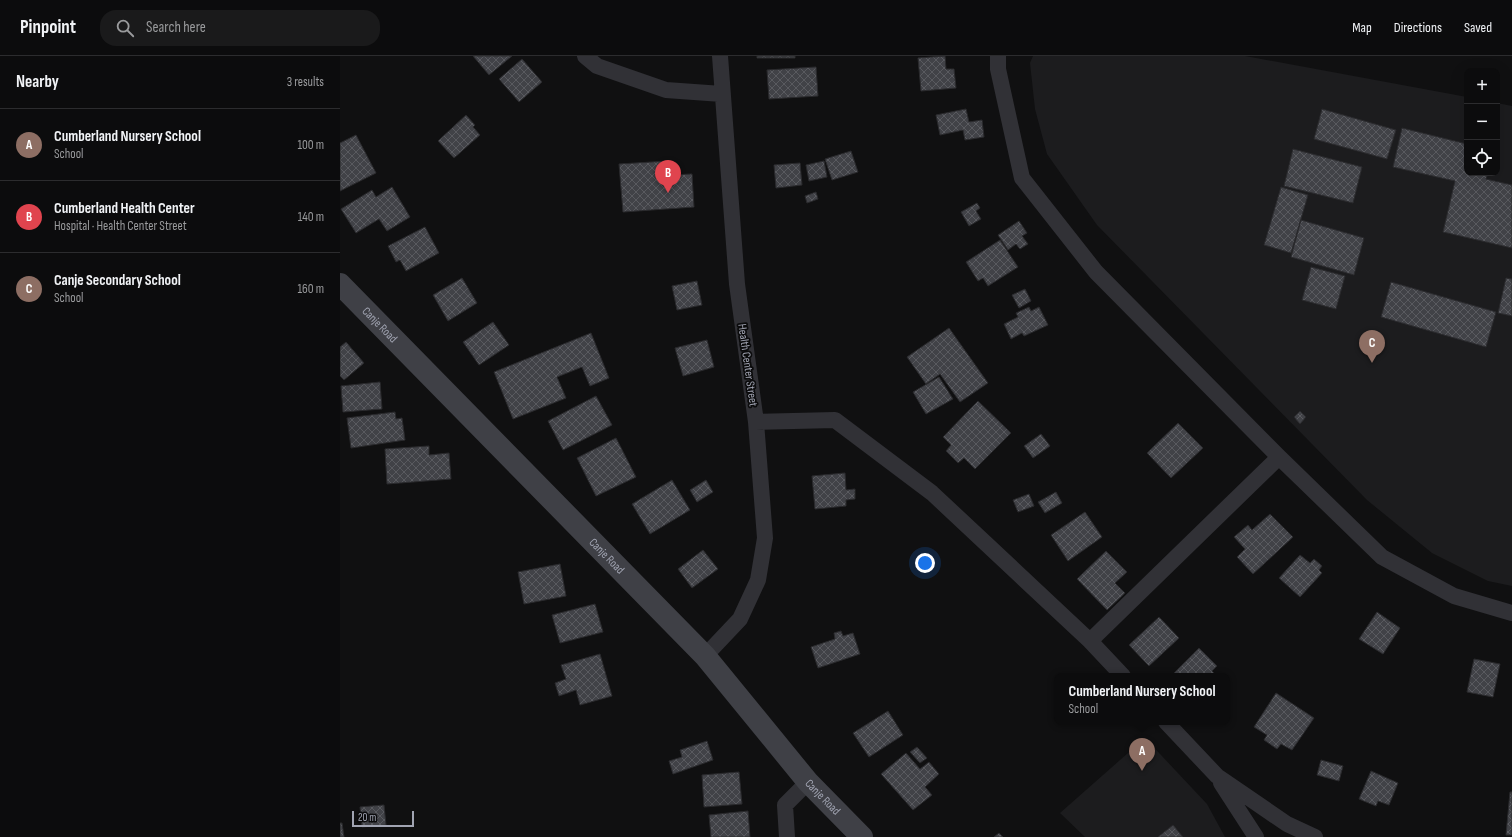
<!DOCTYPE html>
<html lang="en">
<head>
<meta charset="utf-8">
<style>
	body { margin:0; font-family:"Sofia Sans Condensed",sans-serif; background:#1a1a1b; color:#f1f3f6 }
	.controls { position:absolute; right:12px; top:12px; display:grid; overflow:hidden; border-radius:8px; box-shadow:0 4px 16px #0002 }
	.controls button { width:36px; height:36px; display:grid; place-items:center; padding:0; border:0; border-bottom:1px solid #2c2c2e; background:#0c0c0d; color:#f1f3f6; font:20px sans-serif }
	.scale { position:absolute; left:12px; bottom:10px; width:62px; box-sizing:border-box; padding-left:4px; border:2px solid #a1a4b2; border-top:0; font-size:11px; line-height:14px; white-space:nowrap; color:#a1a4b2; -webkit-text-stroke:3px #0b0b0c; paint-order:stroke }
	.you { position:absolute; left:585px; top:507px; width:14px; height:14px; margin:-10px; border:3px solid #fff; border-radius:50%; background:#1a73e8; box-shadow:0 0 0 6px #1a73e833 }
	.badge { display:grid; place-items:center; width:26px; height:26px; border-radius:50%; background:#b45309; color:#fff; font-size:13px; font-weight:700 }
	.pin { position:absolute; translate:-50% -33px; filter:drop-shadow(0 1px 2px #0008) }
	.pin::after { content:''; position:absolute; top:21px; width:14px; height:12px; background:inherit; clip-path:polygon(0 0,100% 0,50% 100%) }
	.popup { position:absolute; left:714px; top:617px; width:176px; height:52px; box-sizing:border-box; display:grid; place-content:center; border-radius:8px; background:#0c0c0d; filter:drop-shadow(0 1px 3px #0005); font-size:13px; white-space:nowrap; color:#9a9b9d }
	.popup b { font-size:15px; color:#f1f3f6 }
	.popup::after { content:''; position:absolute; left:50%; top:100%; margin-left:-8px; border:8px solid transparent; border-top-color:#0c0c0d }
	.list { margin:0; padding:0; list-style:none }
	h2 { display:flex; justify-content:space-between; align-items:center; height:52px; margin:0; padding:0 16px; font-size:17px }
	h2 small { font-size:13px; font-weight:400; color:#9a9b9d }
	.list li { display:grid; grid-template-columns:26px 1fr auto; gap:12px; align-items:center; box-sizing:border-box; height:72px; padding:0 16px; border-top:1px solid #2c2c2e }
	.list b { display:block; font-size:15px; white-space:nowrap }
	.list p { margin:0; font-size:13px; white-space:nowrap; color:#9a9b9d }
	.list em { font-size:13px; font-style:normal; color:#9a9b9d }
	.icon { flex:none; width:22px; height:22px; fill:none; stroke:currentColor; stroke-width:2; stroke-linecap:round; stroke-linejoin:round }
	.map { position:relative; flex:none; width:1172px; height:781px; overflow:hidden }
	header { display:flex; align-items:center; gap:24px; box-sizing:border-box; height:56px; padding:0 20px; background:#0c0c0d; border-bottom:1px solid #2c2c2e }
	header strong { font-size:19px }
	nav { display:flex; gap:22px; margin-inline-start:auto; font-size:14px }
	.search { width:280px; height:36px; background:#1a1a1b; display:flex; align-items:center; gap:10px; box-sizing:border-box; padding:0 14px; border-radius:16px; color:#9a9b9d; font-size:15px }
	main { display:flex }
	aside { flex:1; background:#0c0c0d }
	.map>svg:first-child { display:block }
</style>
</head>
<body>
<header>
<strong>Pinpoint</strong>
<div class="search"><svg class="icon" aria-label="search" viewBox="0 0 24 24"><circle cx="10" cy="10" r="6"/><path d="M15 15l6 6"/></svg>Search here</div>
<nav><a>Map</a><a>Directions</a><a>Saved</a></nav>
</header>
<main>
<aside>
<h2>Nearby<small>3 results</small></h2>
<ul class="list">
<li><span class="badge" style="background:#8d6e63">A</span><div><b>Cumberland Nursery School</b><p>School</p></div><em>100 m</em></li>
<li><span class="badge" style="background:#e0444e">B</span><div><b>Cumberland Health Center</b><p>Hospital · Health Center Street</p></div><em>140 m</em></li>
<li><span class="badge" style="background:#8d6e63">C</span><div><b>Canje Secondary School</b><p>School</p></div><em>160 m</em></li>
</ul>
</aside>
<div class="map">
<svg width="1172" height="781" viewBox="0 0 1172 781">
	<defs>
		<pattern id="building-cross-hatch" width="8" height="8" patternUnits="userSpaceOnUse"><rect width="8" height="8" fill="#414247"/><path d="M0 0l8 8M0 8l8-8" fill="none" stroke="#595a5f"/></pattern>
	</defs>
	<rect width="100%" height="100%" fill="#101011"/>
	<!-- built -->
	<path fill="#1c1c1e" d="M693 0H905L1127 41V117H1157V47L1172 50V530L1148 525 1092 497 1027 444 757 169 707 98 695 53 690 7Z
		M805 682 867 748 885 781H745L720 757Z"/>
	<!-- building -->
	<path fill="url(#building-cross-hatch)" stroke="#2a2a2d" d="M133 0H172L149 19Z
		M417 0H455V2H417Z
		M605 0 606 13H614L616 32 581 35 578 2Z
		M182 3 202 26 179 46 159 23Z
		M476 11 478 40 429 43 427 14Z
		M626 53 629 66 642 64 644 81 625 84 623 74 600 79 596 59Z
		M982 53 1056 74 1047 103 974 83Z
		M126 59 135 69 133 71 140 79 114 102 98 85Z
		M1062 72 1127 88V117H1148L1146 123 1172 129V192L1103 176 1115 125 1053 111Z
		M16 79 36 117 0 135V87Z
		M953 93 1022 111 1013 147 944 130Z
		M511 95 518 116 492 124 485 103Z
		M329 105 330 119 352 118 354 151 283 156 279 108Z
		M484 105 487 121 469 125 466 109Z
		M460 107 462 129 436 132 434 109Z
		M52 131 70 161 47 175 39 163 16 177 1 153 32 134 36 141Z
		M941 131 968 139 951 197 924 189Z
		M476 136 478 143 467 147 465 140Z
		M637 147 640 152 636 155 641 163 629 170 621 156Z
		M961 164 1024 182 1014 219 951 201Z
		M679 165 687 177 682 180 688 188 680 193 676 188 668 194 658 179Z
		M85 171 99 197 66 215 60 204 56 206 48 190Z
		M660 184 678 211 648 230 643 222 638 225 626 206Z
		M971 211 1005 220 996 253 962 244Z
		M122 222 137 247 108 265 93 239Z
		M1166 222 1172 223V260L1158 257Z
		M357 225 362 249 337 254 332 230Z
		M1051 226 1156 256 1146 291 1041 261Z
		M685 233 691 245 679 252 672 239Z
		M689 251 691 255 699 251 708 269 684 280 682 277 671 283 664 268 678 261 676 257Z
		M153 266 169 289 139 309 123 286Z
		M609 272 648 327 620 346 600 318 586 328 567 301Z
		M251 277 269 322 250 330 242 311 217 321 226 342 173 363 154 316Z
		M367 284 374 311 343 320 335 292Z
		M6 286 24 307 4 324 0 320V291Z
		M599 321 613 343 586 358 573 336Z
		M40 326 42 353 3 356 1 330Z
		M256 340 272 369 223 394 208 365Z
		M638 345 671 377 635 413 624 402 618 407 606 395 611 389 603 381Z
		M960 355 966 361 960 368 954 361Z
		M55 356 56 363 62 362 65 384 11 392 7 362Z
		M838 367 863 392 831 422 807 397Z
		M701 378 710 390 693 402 684 390Z
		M276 382 296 421 256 440 237 402Z
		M89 390V399L109 397 111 423 47 428 45 393Z
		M505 417 506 434 515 433V443L506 444V450L475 453 472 420Z
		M332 424 350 454 310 478 292 448Z
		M366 424 373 436 357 446 350 434Z
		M716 436 722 447 705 457 698 446Z
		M689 438 694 450 678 456 673 444Z
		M745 456 762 481 728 505 711 479Z
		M930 458 953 481 913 518 897 501 905 493 894 481 908 469 912 474Z
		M363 494 378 513 352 532 338 513Z
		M766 495 787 516 775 527 785 537 767 554 737 523Z
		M960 499 970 507 974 503 982 510 979 514 982 517 960 541 939 522Z
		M220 508 226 540 184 548 178 516Z
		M255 548 263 576 220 587 212 559Z
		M1037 556 1060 572 1043 598 1019 583Z
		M819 561 839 582 809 610 789 589Z
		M501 575 503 580 513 577 520 598 478 612 471 591 495 583 494 577Z
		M859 592 877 610 872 615 875 618 874 620H837L834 617Z
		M260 598 272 640 240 649 236 634 219 640 215 627 226 623 221 609Z
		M1134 603 1160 608 1153 641 1127 636Z
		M936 637 974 662 952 694 941 688 937 693 924 684 927 679 914 671Z
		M548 655 563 679 529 701 513 677Z
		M367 685 373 704 333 718 329 705 342 701 340 694Z
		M577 691 587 702 580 707 570 696Z
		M566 697 580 713 589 706 599 718 585 731 592 739 573 754 541 718Z
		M981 704 1003 710 999 725 977 719Z
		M1031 715 1058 727 1049 749 1038 745 1036 750 1019 743Z
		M399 716 402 748 364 751 362 719Z
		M1170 736H1172V779H1166Z
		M44 749 46 769 22 771 20 751Z
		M408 755 410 781H371L369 759Z
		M0 767H2L4 781H0Z
		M833 769 843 781H818Z
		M659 777 663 781H654Z"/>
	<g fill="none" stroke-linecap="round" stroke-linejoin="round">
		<!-- street -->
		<path stroke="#313136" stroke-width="16" d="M245 0 257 10 326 34 382 38
			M658 0V13L682 122 756 216 939 401 1042 501 1114 540 1172 557
			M416 366 495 364 592 437 750 585 783 620
			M750 585 939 401
			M365 600 400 563 418 524 425 482 416 366 397 228 380 0
			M826 666 877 720 947 768 975 781
			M881 727 916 781
			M447 781 445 749 468 726"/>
		<!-- secondary -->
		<path stroke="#3f4046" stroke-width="22" id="s1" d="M0 228 365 600 468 726 522 781"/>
	</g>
	<g text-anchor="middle" stroke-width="3.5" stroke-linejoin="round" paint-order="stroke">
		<!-- street labels -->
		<g font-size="12" fill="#a1a4b2" stroke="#0b0b0c">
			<text dy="4" stroke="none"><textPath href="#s1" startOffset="57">Canje Road</textPath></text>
			<text transform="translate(408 309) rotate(82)" y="4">Health Center Street</text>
			<text dy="4" stroke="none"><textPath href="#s1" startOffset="381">Canje Road</textPath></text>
			<text dy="4" stroke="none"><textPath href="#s1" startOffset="705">Canje Road</textPath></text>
		</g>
	</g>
</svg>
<div class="controls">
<button>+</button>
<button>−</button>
<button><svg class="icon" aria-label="locate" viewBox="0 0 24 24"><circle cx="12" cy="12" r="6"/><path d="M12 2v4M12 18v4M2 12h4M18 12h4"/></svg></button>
</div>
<div class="scale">20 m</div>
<div class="you"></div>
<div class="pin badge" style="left:802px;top:715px;background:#8d6e63">A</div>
<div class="popup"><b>Cumberland Nursery School</b>School</div>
<div class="pin badge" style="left:328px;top:137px;background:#e0444e">B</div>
<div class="pin badge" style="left:1032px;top:307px;background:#8d6e63">C</div>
</div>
</main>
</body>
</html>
